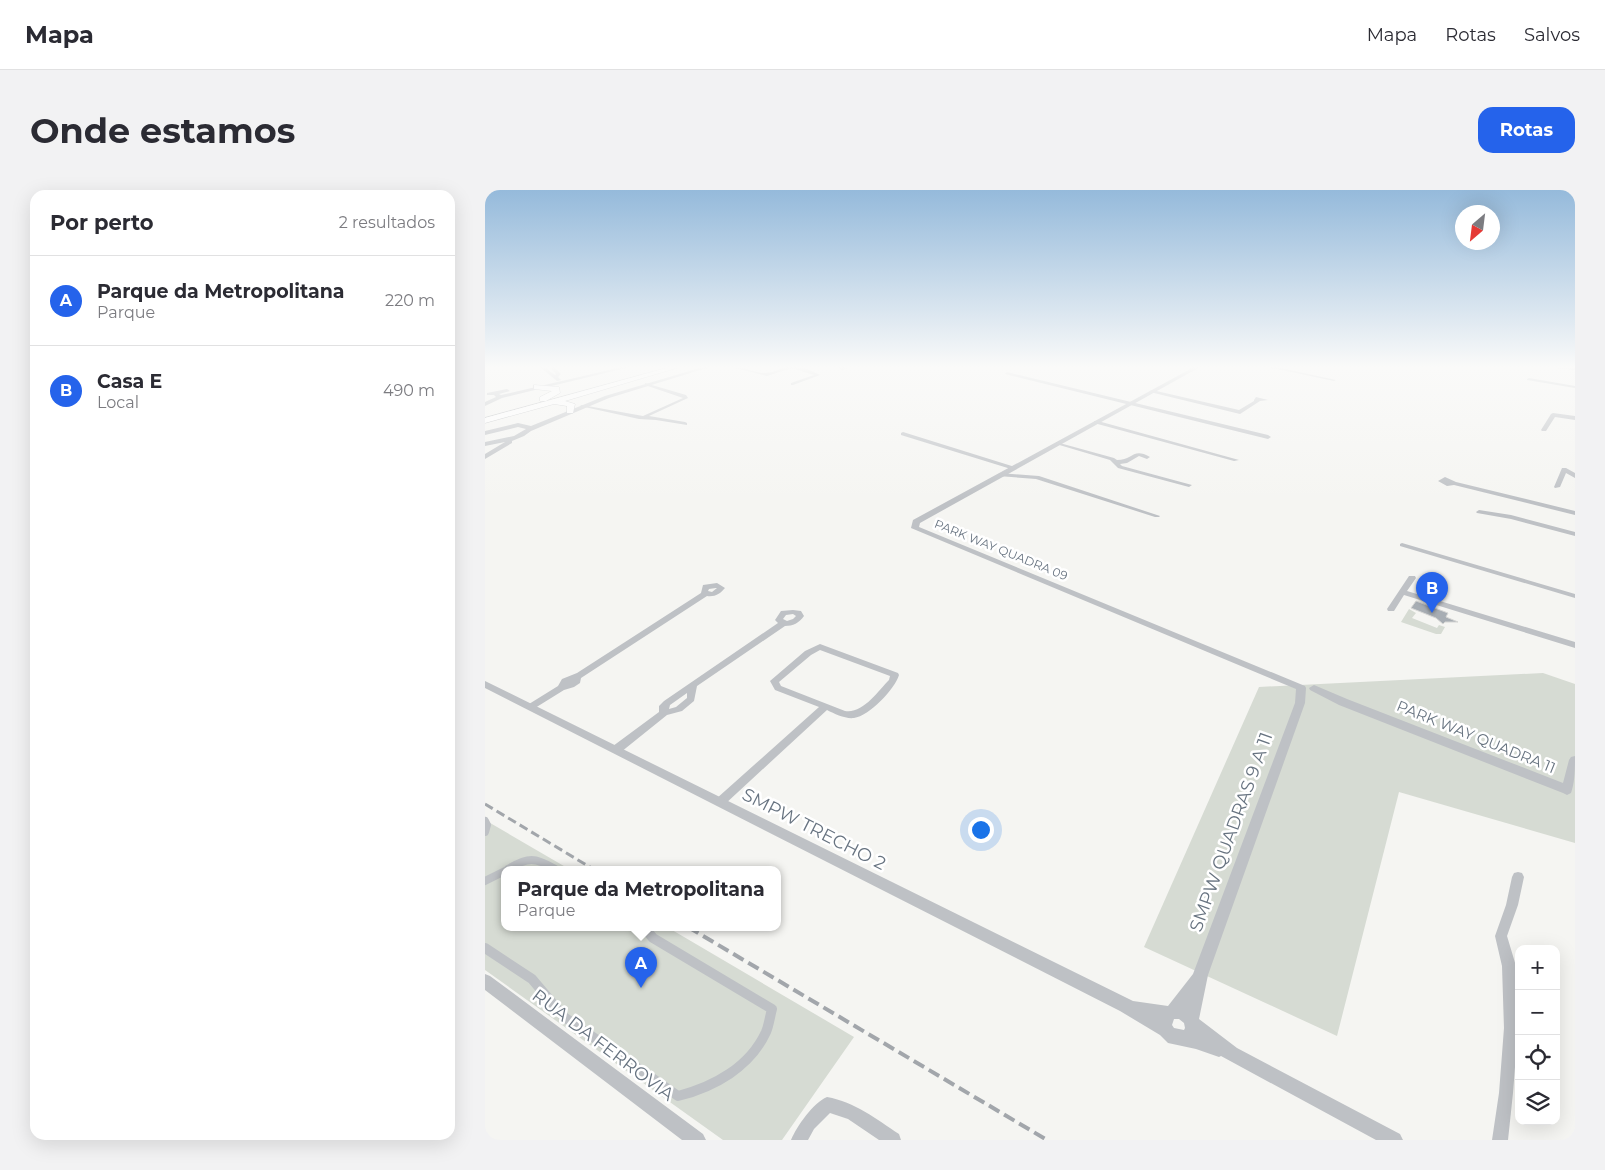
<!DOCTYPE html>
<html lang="pt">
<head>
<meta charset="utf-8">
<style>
	body { margin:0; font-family:Montserrat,sans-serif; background:#f2f2f3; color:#2b2b33 }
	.controls { position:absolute; right:15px; bottom:15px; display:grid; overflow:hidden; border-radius:10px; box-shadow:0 5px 20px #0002 }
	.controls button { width:45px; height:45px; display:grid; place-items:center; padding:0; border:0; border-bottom:1px solid #e1e1e2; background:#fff; color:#2b2b33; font:25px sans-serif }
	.compass { position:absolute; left:970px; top:15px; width:45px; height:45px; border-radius:50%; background:#fff; box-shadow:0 5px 20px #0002; rotate:208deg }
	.you { position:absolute; left:495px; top:639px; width:18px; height:18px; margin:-12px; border:4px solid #fff; border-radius:50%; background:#1a73e8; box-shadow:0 0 0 8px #1a73e833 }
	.badge { display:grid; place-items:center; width:32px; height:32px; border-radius:50%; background:#2563eb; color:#fff; font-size:16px; font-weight:700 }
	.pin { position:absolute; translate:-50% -41px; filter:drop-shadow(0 1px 2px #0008) }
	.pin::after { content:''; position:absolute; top:26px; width:18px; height:15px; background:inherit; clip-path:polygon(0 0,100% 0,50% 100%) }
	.popup { position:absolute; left:16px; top:676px; width:280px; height:65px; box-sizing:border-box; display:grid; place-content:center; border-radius:10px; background:#fff; filter:drop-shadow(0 1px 4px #0005); font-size:16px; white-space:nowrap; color:#7c7c81 }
	.popup b { font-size:19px; color:#2b2b33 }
	.popup::after { content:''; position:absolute; left:50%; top:100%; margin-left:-10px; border:10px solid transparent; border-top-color:#fff }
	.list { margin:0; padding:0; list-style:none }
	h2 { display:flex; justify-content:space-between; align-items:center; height:65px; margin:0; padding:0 20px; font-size:21px }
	h2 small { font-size:16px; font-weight:400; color:#7c7c81 }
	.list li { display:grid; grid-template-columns:32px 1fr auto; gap:15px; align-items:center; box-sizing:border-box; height:90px; padding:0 20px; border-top:1px solid #e1e1e2 }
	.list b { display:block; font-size:19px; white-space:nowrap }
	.list p { margin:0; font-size:16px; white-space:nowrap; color:#7c7c81 }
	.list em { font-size:16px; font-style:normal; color:#7c7c81 }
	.icon { flex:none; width:28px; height:28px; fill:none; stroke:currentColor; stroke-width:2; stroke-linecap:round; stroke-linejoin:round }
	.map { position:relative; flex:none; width:1090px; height:950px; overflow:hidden; border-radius:15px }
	header { display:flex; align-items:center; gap:30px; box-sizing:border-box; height:70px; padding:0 25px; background:#fff; border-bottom:1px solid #e1e1e2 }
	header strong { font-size:24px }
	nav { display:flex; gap:28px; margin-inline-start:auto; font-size:18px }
	.intro { display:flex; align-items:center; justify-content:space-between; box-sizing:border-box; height:120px; padding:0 30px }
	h1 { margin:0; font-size:35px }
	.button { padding:12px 22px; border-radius:15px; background:#2563eb; color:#fff; font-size:18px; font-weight:700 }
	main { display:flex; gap:30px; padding:0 30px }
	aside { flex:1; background:#fff; border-radius:15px; box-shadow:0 5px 20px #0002 }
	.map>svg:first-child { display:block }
</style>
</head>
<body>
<header>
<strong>Mapa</strong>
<nav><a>Mapa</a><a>Rotas</a><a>Salvos</a></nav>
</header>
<div class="intro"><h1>Onde estamos</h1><a class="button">Rotas</a></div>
<main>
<aside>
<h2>Por perto<small>2 resultados</small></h2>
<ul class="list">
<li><span class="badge">A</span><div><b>Parque da Metropolitana</b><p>Parque</p></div><em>220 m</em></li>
<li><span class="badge">B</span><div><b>Casa E</b><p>Local</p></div><em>490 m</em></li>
</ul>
</aside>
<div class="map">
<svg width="1090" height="950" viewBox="0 0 1090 950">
	<rect width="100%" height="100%" fill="#f5f5f2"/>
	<!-- green -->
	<path fill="#d6dbd3" d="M924 419 931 423 927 428 952 438 954 435 960 437 956 444H951L916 432Z
		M1058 483 1090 494V653L914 602 852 846 659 757 774 497Z
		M0 630 84 679H20V737H182L369 847 297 950H238L0 780Z"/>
	<!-- building -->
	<path fill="#a7adb3" stroke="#d6d6d4" d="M931 411 963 423 961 427 973 432H960L958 434 951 428 926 418Z"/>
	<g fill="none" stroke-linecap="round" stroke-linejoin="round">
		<!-- trunk casing -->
		<g stroke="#b3b6b9" stroke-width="1">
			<path id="trunk" d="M185 177H195L80 211 90 214 88 223H82V216L69 214 0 233V228Z
				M49 195 74 197 75 203 61 211H55V207L67 201 49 199Z"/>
		</g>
		<!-- pedestrian-far1 -->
		<path stroke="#bec1c5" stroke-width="8" d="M0 631 2 635 0 642
			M23 679C43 667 50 667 70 679
			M0 691 20 681"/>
		<!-- pedestrian -->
		<path stroke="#bec1c5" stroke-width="10" d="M0 758 47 789 79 827 193 906C229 897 265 877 281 842 284 835 285 826 287 819L168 748 159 737"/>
		<!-- minor -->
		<path fill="#bec1c5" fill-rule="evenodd" d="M55 177H59L70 185 71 184 65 177H69L76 184 73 187 76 190 72 191Z
			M247 177C257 176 267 182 278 183 286 183 293 180 301 177 311 175 326 180 335 185L308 195H306V193L329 185 307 178 282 186Z
			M352 177H364L358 180Z
			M783 177H790L851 190 849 191Z
			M1071 177 1090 178V180L1073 178Z
			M522 182 783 245 786 247 783 249 520 184Z
			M1044 188 1090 196V198L1042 190V189Z
			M160 193 201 205 203 208 164 226 200 232 202 233V235L171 230 154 229 95 216 97 215 158 226 198 208 160 195Z
			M667 200 754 220 769 211V210L771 207 783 210 775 211 755 224 665 202V201Z
			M1068 223 1090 226V230L1070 227 1061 241H1057L1056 240 1066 224Z
			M609 231H613L754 270 749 271 609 233Z
			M418 242 530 277 531 278 526 279 416 245V243Z
			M571 252 629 268 632 270C648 270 648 257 665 267L662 269 654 266 642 273 635 274 637 276 707 295 704 297 633 278 625 270 571 254Z
			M1077 278H1081L1090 283V288L1081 283 1075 297 1070 298 1069 297Z
			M515 283 554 286 675 326 674 327H670L551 289 513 286 512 285Z
			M960 287 971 292 1090 321V325L969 295 962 296 953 291Z
			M994 320 1026 325 1090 342V346L1026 329 992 323 991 322Z
			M917 353 1090 404V408L915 356V354Z
			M924 386H930L931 388 922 401 1090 452V458L919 405 909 421H903L902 419Z
			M232 393 240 398C235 404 230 407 222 406L96 488 95 493 89 497 79 500 50 518H44L42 516 44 514 73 496 77 489 92 483 216 403 218 395ZM231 398H232L227 402 223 401 224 399Z
			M308 420 316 421 319 426C314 433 308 436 300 436L212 496 209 511 197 521 182 525 136 562H128L127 559 128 556 174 522V516L179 511 293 433 290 430 296 421ZM301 425 308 424 311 426 308 429 302 431 298 429ZM202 503V508L191 517 184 519 185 515Z
			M335 454 413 483 414 485C410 499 384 526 369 528 360 529 350 524 342 520L239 615 235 616 231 615 230 612 231 609 334 517 290 500 285 491 320 461ZM335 460 405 486 404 490C393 501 378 524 360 521L296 496 294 492 326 465Z
			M1033 682 1037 683 1039 687 1033 715 1022 746 1031 776 1033 838 1028 903 1023 950H1007L1014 903 1019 838 1017 776 1010 746 1021 715 1027 687 1029 683Z
			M342 907C370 912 391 929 414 944L416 950H394L363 929 345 923 329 939 323 950H306C312 936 328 913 342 907Z"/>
		<!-- tertiary -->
		<path fill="#bec1c5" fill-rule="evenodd" d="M137 177H145L17 208 0 216V212L11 207 9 205H2V203L22 199 25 201 14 204 16 205Z
			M218 177H225L124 208 46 241 39 246 27 251V253L0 269V264L20 252 0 256V252L29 246 41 239 33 237 0 245V241L33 233 46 236 120 206Z
			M709 177H715L435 333 434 337 820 496 821 498 820 513 723 785 714 829 752 858 915 944 918 950H891L736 866 734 867 711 859 683 853 675 845 635 821 0 498V491L648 811 683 816 708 784 810 513 811 499 426 338 428 330ZM689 829H694L699 833 700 838 699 840 689 838 687 835Z
			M829 495 862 509 1078 593 1084 570 1086 567 1090 566C1090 578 1090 592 1086 603L1082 605 1078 603 854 515 825 500 824 498Z
			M0 784 5 786 218 944 221 950H197L0 800Z"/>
		<!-- trunk -->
		<use href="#trunk" fill="#fff" fill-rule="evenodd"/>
		<!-- rail-far1 -->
		<path stroke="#a2a6ab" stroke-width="3" stroke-dasharray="9 4.5" stroke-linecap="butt" d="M0 614 108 679"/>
		<!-- rail -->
		<path stroke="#a2a6ab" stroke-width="4" stroke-dasharray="12 5.5" stroke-linecap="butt" d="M203 737 562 950"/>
	</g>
	<!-- sky -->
	<linearGradient id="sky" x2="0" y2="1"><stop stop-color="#95badb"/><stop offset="0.57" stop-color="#fafaf9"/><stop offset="1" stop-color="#fafaf9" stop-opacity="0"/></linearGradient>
	<rect width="1090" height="310" fill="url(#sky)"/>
	<g text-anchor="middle" stroke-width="5" stroke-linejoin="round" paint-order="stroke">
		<!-- far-street labels -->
		<g font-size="12" fill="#677380" stroke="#fff">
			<text transform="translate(516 360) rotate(22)" y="4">PARK WAY QUADRA 09</text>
		</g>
		<!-- street labels -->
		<g font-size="15" fill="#677380" stroke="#fff">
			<text transform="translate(991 547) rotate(22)" y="5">PARK WAY QUADRA 11</text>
		</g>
		<!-- near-street labels -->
		<g font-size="18" fill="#677380" stroke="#fff">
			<text transform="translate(329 639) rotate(27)" y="6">SMPW TRECHO 2</text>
			<text transform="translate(746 642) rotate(-70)" y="6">SMPW QUADRAS 9 A 11</text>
			<text transform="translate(118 855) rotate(37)" y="6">RUA DA FERROVIA</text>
		</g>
	</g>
</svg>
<div class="controls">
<button>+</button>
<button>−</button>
<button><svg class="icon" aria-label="locate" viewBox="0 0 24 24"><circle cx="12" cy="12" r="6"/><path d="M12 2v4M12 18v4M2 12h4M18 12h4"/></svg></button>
<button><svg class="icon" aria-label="layers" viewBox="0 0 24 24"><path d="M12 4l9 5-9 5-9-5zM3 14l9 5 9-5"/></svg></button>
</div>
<svg class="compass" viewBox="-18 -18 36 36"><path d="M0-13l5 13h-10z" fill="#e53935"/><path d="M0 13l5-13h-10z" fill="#7c7c81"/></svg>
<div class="you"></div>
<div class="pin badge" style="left:156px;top:798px">A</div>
<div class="popup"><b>Parque da Metropolitana</b>Parque</div>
<div class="pin badge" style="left:947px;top:423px">B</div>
</div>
</main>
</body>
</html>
